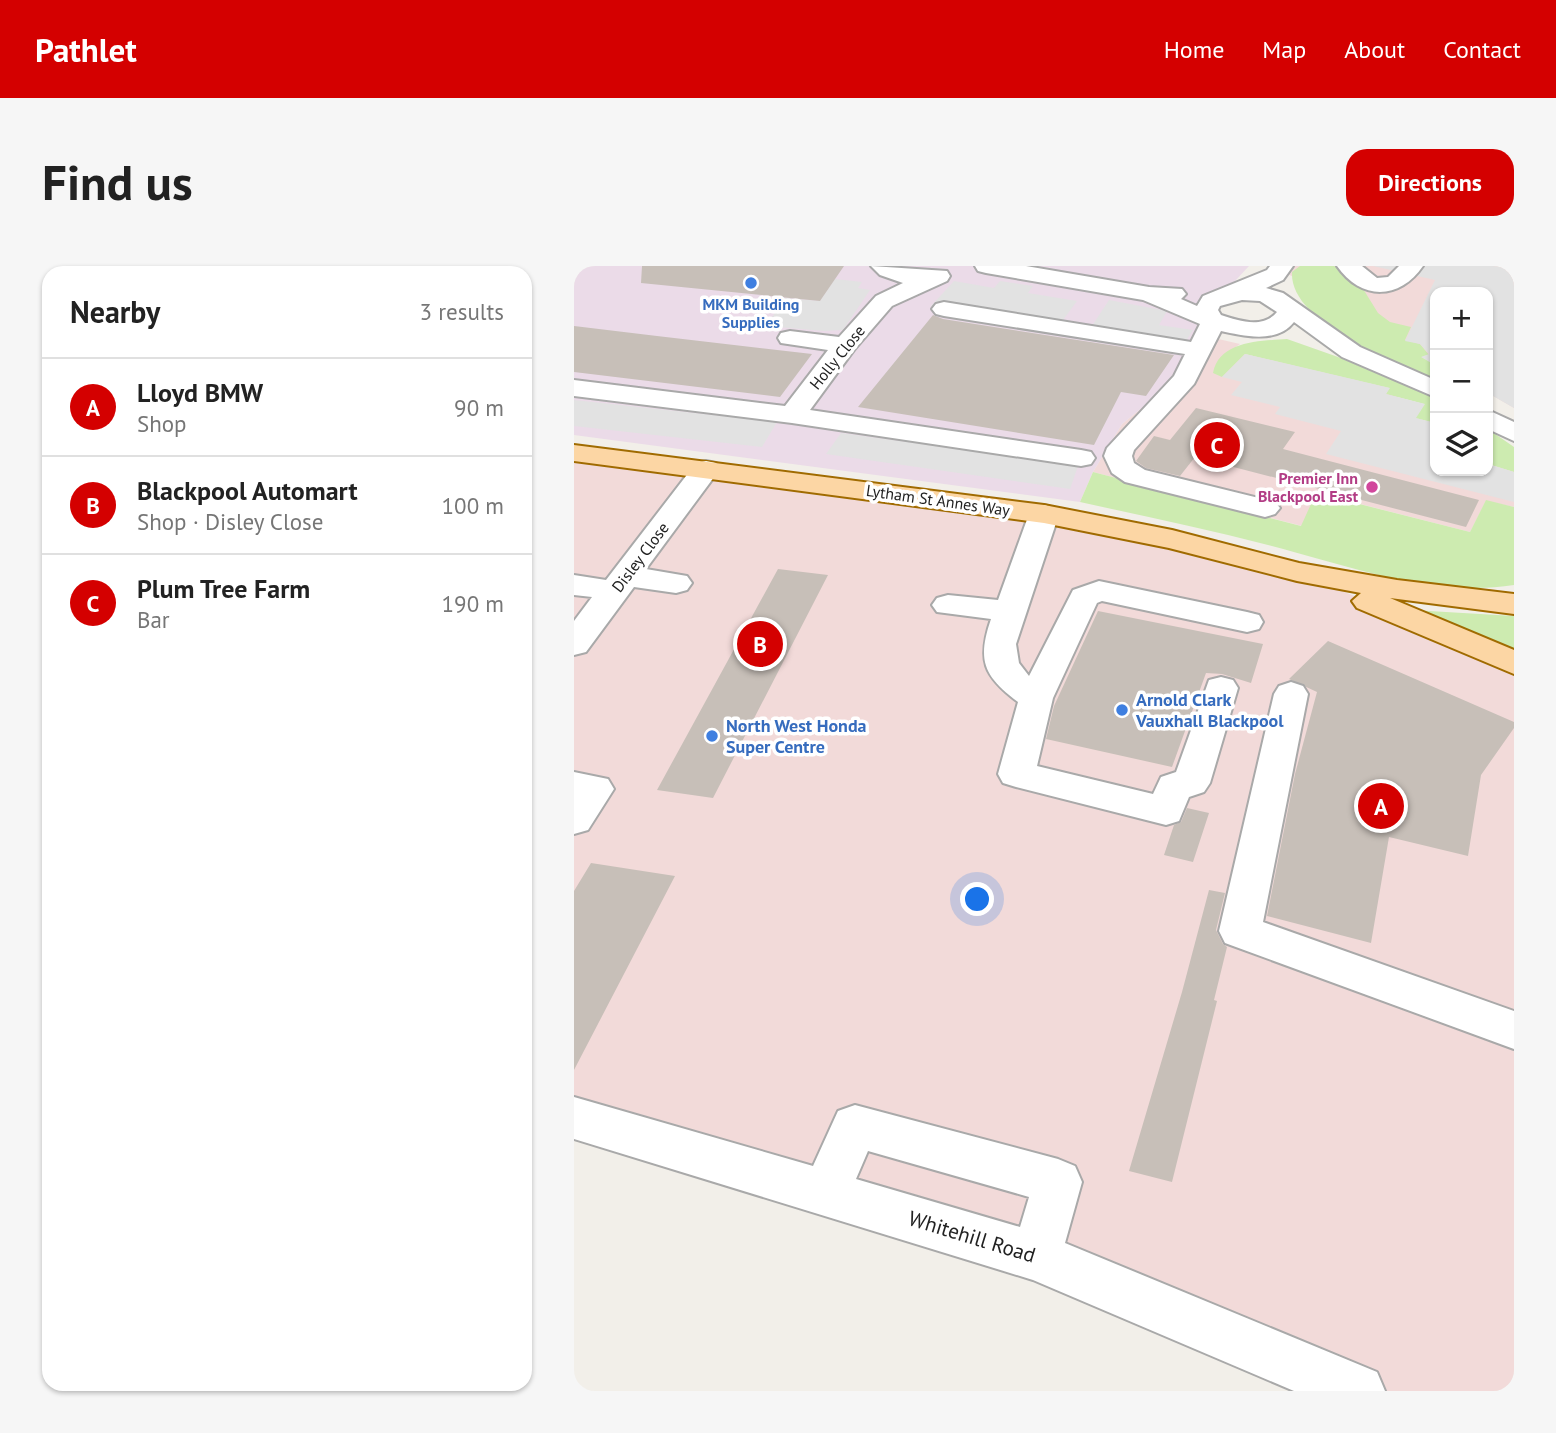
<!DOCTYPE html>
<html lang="en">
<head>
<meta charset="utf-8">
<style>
	body { margin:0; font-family:"PT Sans",sans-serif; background:#f6f6f6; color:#222 }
	.controls { position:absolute; right:21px; top:21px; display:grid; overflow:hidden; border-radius:14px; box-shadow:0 2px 5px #0004 }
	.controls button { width:63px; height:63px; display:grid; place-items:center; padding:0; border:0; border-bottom:2px solid #e0e0e0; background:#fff; color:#222; font:35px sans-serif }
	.you { position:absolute; left:404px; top:634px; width:24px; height:24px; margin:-18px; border:5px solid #fff; border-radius:50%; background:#1a73e8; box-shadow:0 0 0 10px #1a73e833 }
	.badge { display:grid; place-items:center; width:46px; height:46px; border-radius:50%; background:#d40000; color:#fff; font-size:23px; font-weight:700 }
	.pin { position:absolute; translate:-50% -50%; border:4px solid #fff; box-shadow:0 2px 7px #0006 }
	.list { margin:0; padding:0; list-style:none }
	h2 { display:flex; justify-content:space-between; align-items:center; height:91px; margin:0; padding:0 28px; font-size:30px }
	h2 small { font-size:23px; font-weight:400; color:#767676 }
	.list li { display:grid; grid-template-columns:46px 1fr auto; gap:21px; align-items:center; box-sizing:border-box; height:98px; padding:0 28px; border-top:2px solid #e0e0e0 }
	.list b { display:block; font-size:26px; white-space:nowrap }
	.list p { margin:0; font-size:23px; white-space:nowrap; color:#767676 }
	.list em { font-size:23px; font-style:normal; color:#767676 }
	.icon { flex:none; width:38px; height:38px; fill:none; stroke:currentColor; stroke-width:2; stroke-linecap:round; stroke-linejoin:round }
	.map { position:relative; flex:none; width:940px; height:1125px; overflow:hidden; border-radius:21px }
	header { display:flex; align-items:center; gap:42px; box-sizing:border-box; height:98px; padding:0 35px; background:#d40000; color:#fff }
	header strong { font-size:33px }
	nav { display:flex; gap:38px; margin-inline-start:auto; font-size:24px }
	.intro { display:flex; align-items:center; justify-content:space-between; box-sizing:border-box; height:168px; padding:0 42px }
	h1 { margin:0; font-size:49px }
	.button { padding:18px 32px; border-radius:21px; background:#d40000; color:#fff; font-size:24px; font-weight:700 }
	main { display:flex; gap:42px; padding:0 42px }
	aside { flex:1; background:#fff; border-radius:21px; box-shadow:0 2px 5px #0004 }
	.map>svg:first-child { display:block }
</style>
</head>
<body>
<header>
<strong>Pathlet</strong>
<nav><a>Home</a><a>Map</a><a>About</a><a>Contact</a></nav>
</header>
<div class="intro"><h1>Find us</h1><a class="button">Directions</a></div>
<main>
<aside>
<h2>Nearby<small>3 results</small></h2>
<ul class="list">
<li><span class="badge">A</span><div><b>Lloyd BMW</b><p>Shop</p></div><em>90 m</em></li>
<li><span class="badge">B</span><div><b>Blackpool Automart</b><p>Shop · Disley Close</p></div><em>100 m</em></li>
<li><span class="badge">C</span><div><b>Plum Tree Farm</b><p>Bar</p></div><em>190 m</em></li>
</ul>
</aside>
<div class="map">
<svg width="940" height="1125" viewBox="0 0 940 1125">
	<rect width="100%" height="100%" fill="#f2efe9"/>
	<!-- commercial -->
	<path fill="#f2dad9" d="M697 0H940V142L914 127V26H861V99L728 15Z
		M627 69 666 78 648 91 671 88 816 122 842 152 861 157V205H914V198L940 206V241L912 235 896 266 743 227 728 260 519 206 548 158 595 120Z
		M0 187 469 248 723 306 940 397V1125H784L0 852Z"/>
	<!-- industrial -->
	<path fill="#ebdbe8" d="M0 0H675L648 29 595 120 548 158 519 206 506 236 0 169Z"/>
	<!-- grass -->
	<path fill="#cdebb0" d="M726 0H760L773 6 783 13 804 47 816 56 837 61 831 74 846 78 855 89 848 91 861 99V113C822 97 715 57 718 6Z
		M713 73 764 91 861 132V157L841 152 850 138 812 128 815 122 671 88 648 111 639 107C645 74 688 75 713 73Z
		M914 163 940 181V206L914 198Z
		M519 206 727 260 742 227 896 266 912 234 940 241V319C858 332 772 299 694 279 632 263 569 250 506 236Z
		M838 344 940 350V386Z"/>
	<!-- parking -->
	<path fill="#e2e2e2" d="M799 0H940V142L914 127V26H861V99L847 91 855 88 846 78 831 75 861 14Z
		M261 13 288 16 284 22 296 24 269 64 250 65 192 60 211 32 246 35Z
		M380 15 420 22 426 15 459 20 454 27 503 35 484 61 357 40Z
		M535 34 593 45 585 59 619 64 608 81 514 66Z
		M671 88 816 122 812 128 851 138 842 152 861 157V205H914V198L940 206V236L752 188 767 165 701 148 706 141 657 129 668 116 648 111Z
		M0 134 203 156 188 181 0 160Z
		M267 167 348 178 504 200 496 223 252 188Z"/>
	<!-- building -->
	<path fill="#c7bfb8" d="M68 0H270L246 35 67 17Z
		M359 49 369 53 600 89 572 130 547 126 520 179 284 141Z
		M0 60 83 70 238 88 206 131 0 106Z
		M622 142 721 166 709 183 905 234 892 261 621 191 606 210 572 202 562 195 580 170 596 174Z
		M204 303 254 309 139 532 83 524Z
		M524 345 689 378 677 417 648 408 632 407 598 501 472 473 480 440Z
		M754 375 940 456V462L907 509 894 590 815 571 797 677 693 650 721 508 743 426 715 413Z
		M613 542 635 547 619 596 590 589 600 559 607 556Z
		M17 597 101 610 0 804V625Z
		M635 624 651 627 642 664 649 678 653 681 640 734 643 735 598 916 555 905 608 726Z"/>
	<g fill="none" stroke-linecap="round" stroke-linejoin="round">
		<!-- minor casing -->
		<g stroke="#a9a9a9" stroke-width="4">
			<path id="minor" d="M297 0 373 5 376 10 373 15 318 40 280 84 236 144 507 184 517 186 521 192 517 198 507 200 218 157 0 130V114L211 140 254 84 207 77 204 72 207 67 216 65 265 71 302 30 329 17 306 9Z
				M401 0H452L575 21 608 23 612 28 607 33 623 40 629 30 693 4 696 0H719L709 14 692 22 709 27 786 81 861 114V131L768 91 720 56C703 78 670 70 647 65L620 118 560 184 558 190 560 197 571 204 701 236 706 242 701 248 691 251 551 216 538 207 530 190 533 182 600 110 611 88 370 50 362 48 358 43 362 38 370 36 617 76 626 58 569 34 412 7 404 5ZM668 34 686 35 703 46C689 63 665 55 647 49L644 44 646 40Z
				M763 0H788L803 12 814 11 825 0H849C826 34 787 35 763 0Z
				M914 144 940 156V175L914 163Z
				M132 195 142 197 146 203 72 303 113 310 118 317 113 324 102 327 60 321 12 386 0 389V355L18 331 0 329V309L32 314 122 197Z
				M470 239 480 242 485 248 442 378 445 397 455 410 499 324 525 315 673 346 685 349 689 356 685 363 673 366 528 335 523 337 479 432 463 500 579 528 587 511 602 506 635 414 647 411 659 414 664 422 636 517 630 526 615 531 605 555 592 559 442 521 429 517 424 508 444 436C409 410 403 394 417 353L363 346 358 339 363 332 374 329 424 334 455 248 460 242Z
				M717 416 729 420 734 428 689 656 940 745V783L651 677 645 665 700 428 705 420Z
				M0 506 34 513 40 523 14 564 0 568Z
				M0 831 239 900 264 845 281 839 484 893 501 900 508 916 491 977 803 1106 811 1125H720L459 1014 0 873ZM294 885 455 931 446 961 282 913Z"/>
		</g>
		<!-- major casing -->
		<g stroke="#a06b00" stroke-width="4">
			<path id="major" d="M0 179 470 239 598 264 725 297 823 314 940 328V348L816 332 940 384V408L783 342 778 335 787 327 723 315 595 282 470 257 0 195Z"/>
		</g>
		<!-- minor -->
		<use href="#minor" fill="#fff" fill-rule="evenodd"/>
		<!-- major -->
		<use href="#major" fill="#fcd6a4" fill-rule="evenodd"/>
	</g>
	<!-- markers -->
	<g fill="#3f7fe0" stroke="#fff" stroke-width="2.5">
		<circle cx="177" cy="17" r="7"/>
		<circle cx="548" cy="444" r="7"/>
		<circle cx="138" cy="470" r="7"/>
	</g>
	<circle fill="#d1479c" stroke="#fff" stroke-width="2.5" cx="798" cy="221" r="7"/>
	<g text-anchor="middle" stroke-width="7" stroke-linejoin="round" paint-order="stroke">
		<!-- far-shop labels -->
		<g font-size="16" font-weight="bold" fill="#366cbe" stroke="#fff">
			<text x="177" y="44">MKM Building<tspan x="177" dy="18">Supplies</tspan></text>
		</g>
		<!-- far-street labels -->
		<g font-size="16" fill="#222" stroke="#fff">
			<text transform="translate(263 91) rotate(-51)" y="6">Holly Close</text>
			<text transform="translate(364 234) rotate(8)" y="6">Lytham St Annes Way</text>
			<text transform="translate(66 291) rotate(-53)" y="6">Disley Close</text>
		</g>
		<!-- far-hotel labels -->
		<g font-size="16" font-weight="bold" fill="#b23c85" stroke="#fff" text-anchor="end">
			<text x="784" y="218">Premier Inn<tspan x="784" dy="18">Blackpool East</tspan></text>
		</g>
		<!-- shop labels -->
		<g font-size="18" font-weight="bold" fill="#366cbe" stroke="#fff" text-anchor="start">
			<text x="562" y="440">Arnold Clark<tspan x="562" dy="21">Vauxhall Blackpool</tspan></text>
			<text x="152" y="466">North West Honda<tspan x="152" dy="21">Super Centre</tspan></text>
		</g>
		<!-- near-street labels -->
		<g font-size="21" fill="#222" stroke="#fff">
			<text transform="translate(398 971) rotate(17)" y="7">Whitehill Road</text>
		</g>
	</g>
</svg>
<div class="controls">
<button>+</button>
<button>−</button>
<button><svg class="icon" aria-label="layers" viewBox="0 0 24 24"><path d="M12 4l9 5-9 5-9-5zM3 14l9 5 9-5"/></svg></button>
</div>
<div class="you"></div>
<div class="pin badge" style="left:807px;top:540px">A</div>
<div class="pin badge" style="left:186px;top:378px">B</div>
<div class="pin badge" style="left:643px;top:179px">C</div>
</div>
</main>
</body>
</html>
